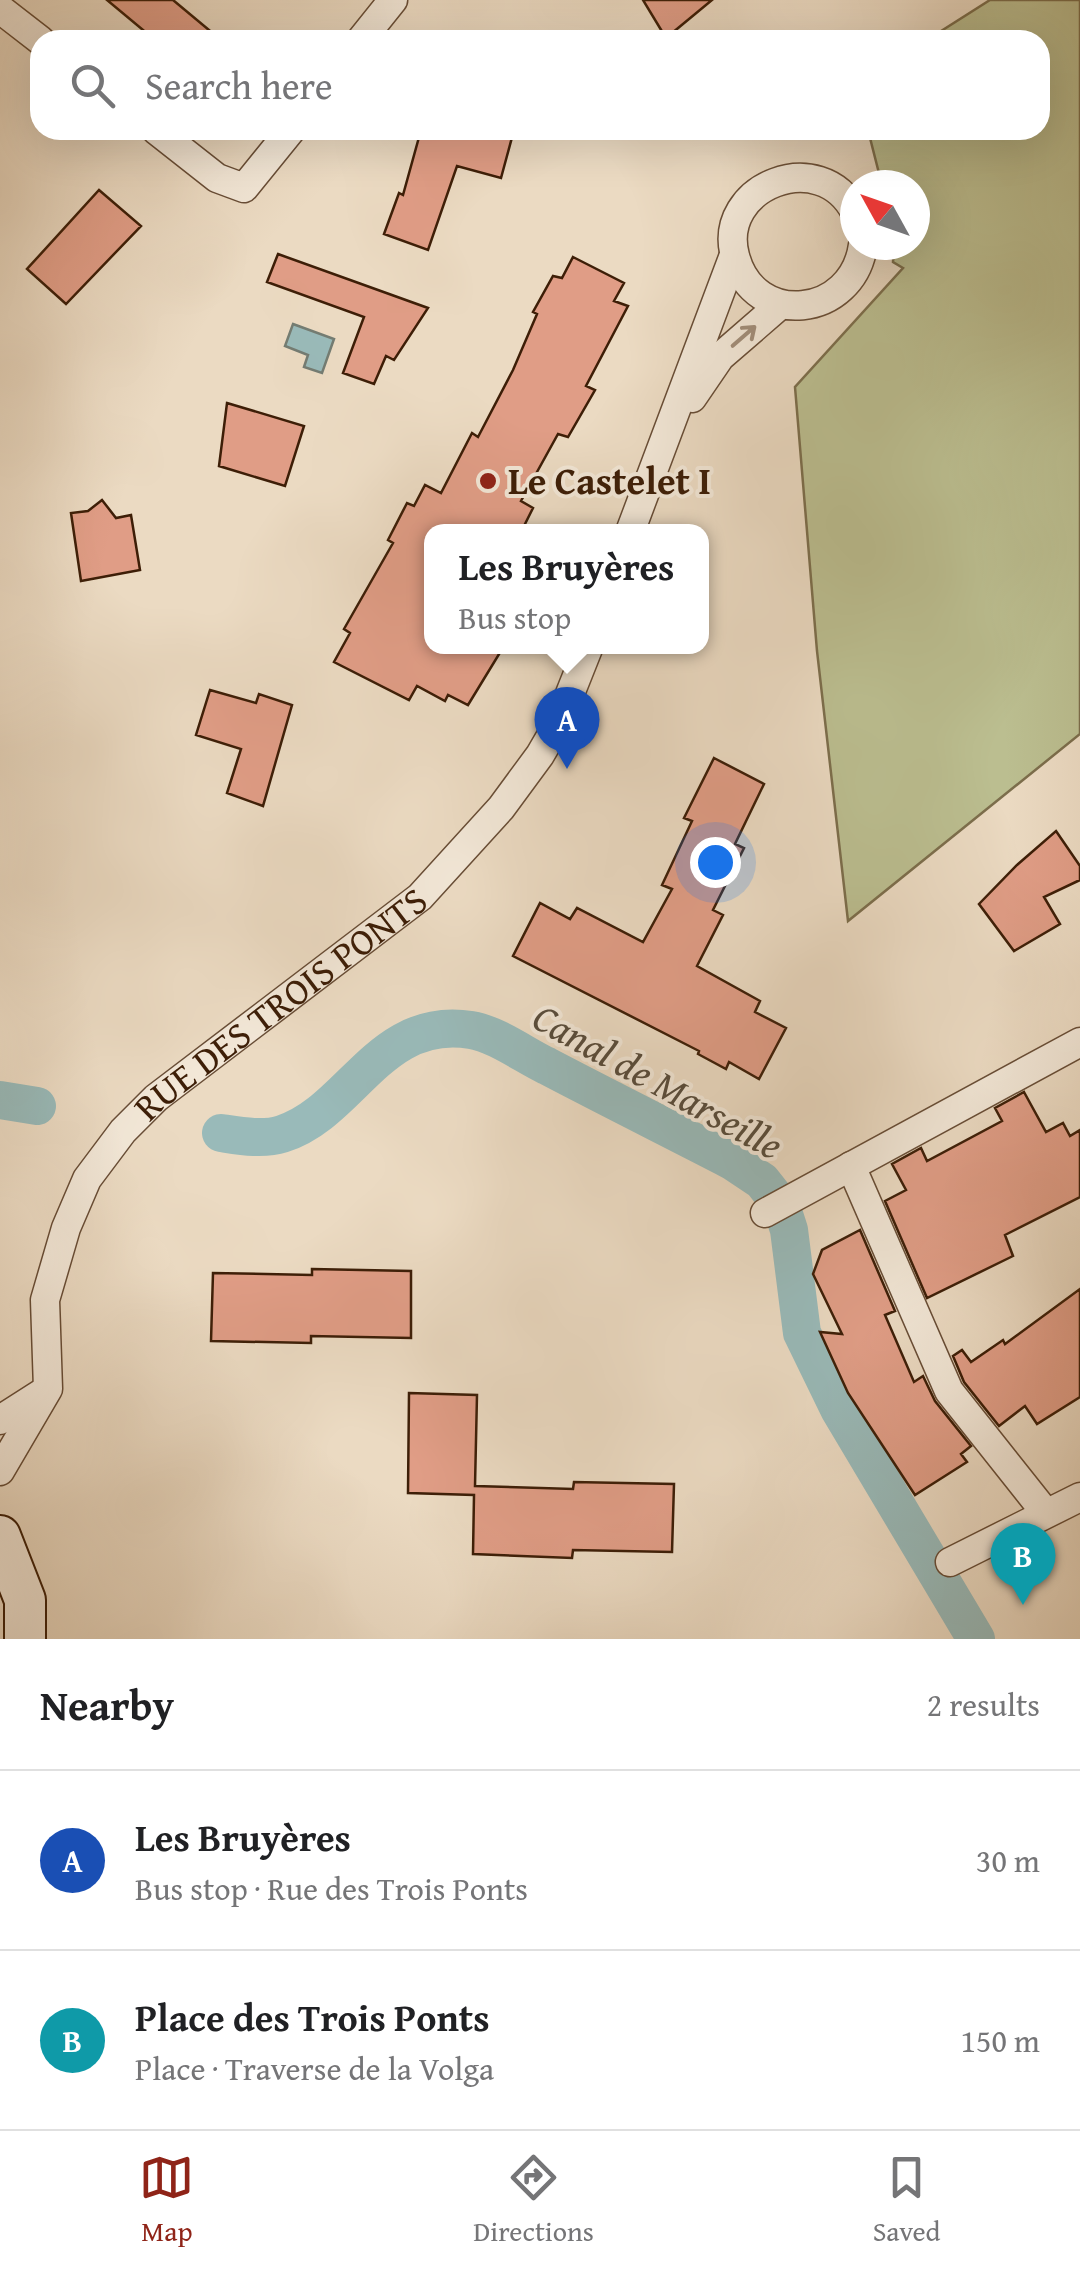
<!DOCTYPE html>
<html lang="en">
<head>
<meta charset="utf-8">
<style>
	body { margin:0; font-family:"Gentium Book Plus",serif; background:#f2f2f2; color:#202124 }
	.compass { position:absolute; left:840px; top:170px; width:90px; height:90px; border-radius:50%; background:#fff; box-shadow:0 10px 40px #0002; rotate:310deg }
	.you { position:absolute; left:715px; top:862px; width:35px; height:35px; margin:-25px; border:8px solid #fff; border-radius:50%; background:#1a73e8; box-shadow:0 0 0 15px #1a73e833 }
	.badge { display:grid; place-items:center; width:65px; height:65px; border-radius:50%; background:#8f2418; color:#fff; font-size:32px; font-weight:700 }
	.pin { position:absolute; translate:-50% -82px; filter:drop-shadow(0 2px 5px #0008) }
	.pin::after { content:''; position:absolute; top:52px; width:35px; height:30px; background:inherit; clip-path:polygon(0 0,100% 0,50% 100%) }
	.popup { position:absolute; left:424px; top:524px; width:285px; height:130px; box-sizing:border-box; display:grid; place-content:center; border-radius:20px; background:#fff; filter:drop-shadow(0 2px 8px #0005); font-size:32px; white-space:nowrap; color:#757577 }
	.popup b { font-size:38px; color:#202124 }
	.popup::after { content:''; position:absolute; left:50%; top:100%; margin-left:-20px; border:20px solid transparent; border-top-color:#fff }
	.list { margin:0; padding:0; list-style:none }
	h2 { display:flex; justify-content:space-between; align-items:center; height:130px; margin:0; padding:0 40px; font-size:42px }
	h2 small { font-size:32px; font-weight:400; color:#757577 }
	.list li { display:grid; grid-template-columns:65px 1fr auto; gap:30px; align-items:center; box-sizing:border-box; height:180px; padding:0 40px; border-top:2px solid #e0e0e0 }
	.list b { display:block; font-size:38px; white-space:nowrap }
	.list p { margin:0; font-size:32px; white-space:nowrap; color:#757577 }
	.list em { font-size:32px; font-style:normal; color:#757577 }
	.icon { flex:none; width:55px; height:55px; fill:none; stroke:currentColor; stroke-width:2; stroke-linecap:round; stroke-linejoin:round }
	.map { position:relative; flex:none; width:1080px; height:1639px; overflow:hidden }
	.search { position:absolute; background:#fff; box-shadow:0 10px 40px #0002; left:30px; right:30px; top:30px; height:110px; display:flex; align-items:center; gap:25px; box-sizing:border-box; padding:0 35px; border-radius:30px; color:#757577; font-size:38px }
	.sheet { height:490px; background:#fff }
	nav { display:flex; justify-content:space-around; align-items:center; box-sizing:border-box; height:140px; border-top:2px solid #e0e0e0; background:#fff; font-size:28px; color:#757577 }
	nav a { display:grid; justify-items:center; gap:5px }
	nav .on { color:#8f2418 }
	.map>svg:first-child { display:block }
</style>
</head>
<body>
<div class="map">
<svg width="1080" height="1639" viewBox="0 0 1080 1639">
	<rect width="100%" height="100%" fill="#ebdac2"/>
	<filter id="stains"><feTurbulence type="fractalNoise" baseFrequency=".002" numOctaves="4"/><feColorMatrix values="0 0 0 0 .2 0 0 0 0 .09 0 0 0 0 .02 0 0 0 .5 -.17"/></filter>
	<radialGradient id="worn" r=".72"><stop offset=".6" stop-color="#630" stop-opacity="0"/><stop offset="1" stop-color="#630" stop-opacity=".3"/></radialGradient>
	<!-- green -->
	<path fill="#bbbe90" stroke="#7c6e4c" stroke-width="2.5" d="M990 0H1080V734L848 921 817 651 795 387 903 268 893 262 894 245H915V185H882L868 130H1040V40H927Z"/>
	<!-- water -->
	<path fill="#99bab9" stroke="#747c72" stroke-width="2.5" d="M293 324 334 339 322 373 304 367 308 355 285 346Z"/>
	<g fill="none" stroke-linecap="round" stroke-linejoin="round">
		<!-- canal -->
		<path stroke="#99bab9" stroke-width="38" d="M0 1100 37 1106
			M221 1133C241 1136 263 1140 282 1134 352 1112 379 1015 471 1030 496 1034 524 1055 547 1066 608 1098 670 1129 732 1161L762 1181 781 1205 789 1230 802 1333 839 1409 976 1639"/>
	</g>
	<!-- building -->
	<path fill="#e09d86" stroke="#3d1e07" stroke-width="2.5" d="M107 0H173L221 40H155Z
		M643 0H712L666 38Z
		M421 130H514L501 178 457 166 428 250 384 234 399 193 403 195Z
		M99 190 141 226 66 304 27 269Z
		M278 254 428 308 394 360 386 356 374 384 343 373 364 317 267 282Z
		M573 257 624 283 614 301 628 306 586 386 595 390 568 437 558 434 521 501 533 508 521 532H432V646H504L468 705 448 695 445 701 417 686 409 700 334 662 350 633 344 629 393 543 388 540 407 503 414 506 425 485 441 493 472 433 478 437 513 370 537 314 533 312 553 276 562 278Z
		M227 403 304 426 285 486 219 466Z
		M102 500 116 518 131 515 140 570 81 581 71 513 88 511Z
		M210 690 256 703 259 694 292 705 263 806 227 793 241 749 196 735Z
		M714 758 764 784 735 844 744 848 713 910 723 915 697 966 760 1001 755 1012 786 1028 759 1079 729 1062 726 1069 698 1054 699 1051 513 956 540 903 570 919 577 908 643 942 672 889 662 885 692 821 684 818Z
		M1056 831 1080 866V880L1044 897 1060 924 1014 951 979 904 1017 865Z
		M1024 1092 1046 1132 1063 1123 1070 1136 1080 1130V1197L1005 1235 1013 1256 927 1298 885 1201 906 1190 892 1164 921 1148 927 1161 1002 1121 995 1108Z
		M860 1230 895 1311 885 1315 914 1382 923 1376 935 1401 971 1446 961 1454 967 1462 915 1495 848 1393 820 1332 842 1334 813 1274 822 1250Z
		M312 1269 411 1271V1338L311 1336V1343L211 1341 213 1273 312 1275Z
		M1080 1289V1397L1037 1424 1025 1406 999 1426 964 1382 953 1356 962 1350 971 1362 1003 1340 1005 1344Z
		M409 1393 477 1395 475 1486 573 1489 574 1482 674 1484 672 1552 573 1550 572 1558 473 1554 474 1495 408 1493Z"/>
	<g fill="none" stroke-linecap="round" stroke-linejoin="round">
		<!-- street casing -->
		<g stroke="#684d36" stroke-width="31">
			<g id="street">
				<path d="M0 9 40 40"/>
				<path d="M361 40 393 0"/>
				<path d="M156 130 217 178 244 188 291 130"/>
				<path d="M855 212C821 145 716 186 735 256 754 329 853 318 863 245"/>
				<path d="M692 398 720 357 780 305"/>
				<path d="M630 532 734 255"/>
				<path d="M851 1166 949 1391 1045 1512"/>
				<path d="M765 1213 1080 1042"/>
				<path d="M0 1420 42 1393"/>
				<path id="s1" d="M0 1471 48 1389 45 1300 66 1228 87 1179 123 1131 156 1098 420 897 501 808 540 755 558 724 589 646"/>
				<path d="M950 1562 1080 1497"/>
			</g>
		</g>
		<!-- secondary casing -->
		<g stroke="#3d1e07" stroke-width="44">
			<path id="secondary" d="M0 1536 25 1600V1639"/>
		</g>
		<!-- street -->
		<use href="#street" stroke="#f2e7d7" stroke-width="28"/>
		<!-- secondary -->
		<use href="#secondary" stroke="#f2e7d7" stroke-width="40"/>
	</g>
	<!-- one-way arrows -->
	<defs><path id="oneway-shaft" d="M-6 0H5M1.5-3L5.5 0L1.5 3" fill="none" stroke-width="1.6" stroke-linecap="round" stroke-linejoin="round" transform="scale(2.5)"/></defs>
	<use stroke="#a18d79" href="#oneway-shaft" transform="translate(744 336) rotate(-41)"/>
	<!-- markers -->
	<circle fill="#8f2418" stroke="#f2e7d7" stroke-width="4" cx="488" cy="481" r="10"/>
	<g text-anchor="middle" stroke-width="8" stroke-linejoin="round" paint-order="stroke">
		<!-- poi labels -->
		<g font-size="38" font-weight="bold" fill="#3d1e07" stroke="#f2e7d7" text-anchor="start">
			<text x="508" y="494">Le Castelet I</text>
		</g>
		<!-- street labels -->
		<g font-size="38" fill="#3d1e07" stroke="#f2e7d7">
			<text dy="13" stroke="none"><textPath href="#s1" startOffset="575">RUE DES TROIS PONTS</textPath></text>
		</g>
		<!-- water labels -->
		<g font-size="40" font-style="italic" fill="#594d3c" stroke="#f2e7d7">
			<text transform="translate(658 1081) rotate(29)" y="14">Canal de Marseille</text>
		</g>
	</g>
	<rect width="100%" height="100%" filter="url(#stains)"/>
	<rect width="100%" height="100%" fill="url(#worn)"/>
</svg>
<svg class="compass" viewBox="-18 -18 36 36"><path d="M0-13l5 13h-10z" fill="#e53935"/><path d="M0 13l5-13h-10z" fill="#757577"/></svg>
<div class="you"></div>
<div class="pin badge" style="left:567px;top:769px;background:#1a4fb4">A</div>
<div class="popup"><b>Les Bruyères</b>Bus stop</div>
<div class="pin badge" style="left:1023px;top:1605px;background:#0f9aa8">B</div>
<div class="search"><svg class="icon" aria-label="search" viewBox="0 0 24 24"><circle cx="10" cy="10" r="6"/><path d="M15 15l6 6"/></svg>Search here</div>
</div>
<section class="sheet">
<h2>Nearby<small>2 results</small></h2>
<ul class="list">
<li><span class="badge" style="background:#1a4fb4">A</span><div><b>Les Bruyères</b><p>Bus stop · Rue des Trois Ponts</p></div><em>30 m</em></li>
<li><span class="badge" style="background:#0f9aa8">B</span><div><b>Place des Trois Ponts</b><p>Place · Traverse de la Volga</p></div><em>150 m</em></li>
</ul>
</section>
<nav>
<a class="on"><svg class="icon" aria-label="map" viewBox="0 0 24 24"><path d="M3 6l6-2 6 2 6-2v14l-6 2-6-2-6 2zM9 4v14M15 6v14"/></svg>Map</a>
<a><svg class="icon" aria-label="directions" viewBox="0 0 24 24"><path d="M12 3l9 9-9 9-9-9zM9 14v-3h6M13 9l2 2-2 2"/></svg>Directions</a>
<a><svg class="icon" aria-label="saved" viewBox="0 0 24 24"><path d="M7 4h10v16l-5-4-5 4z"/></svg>Saved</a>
</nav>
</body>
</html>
